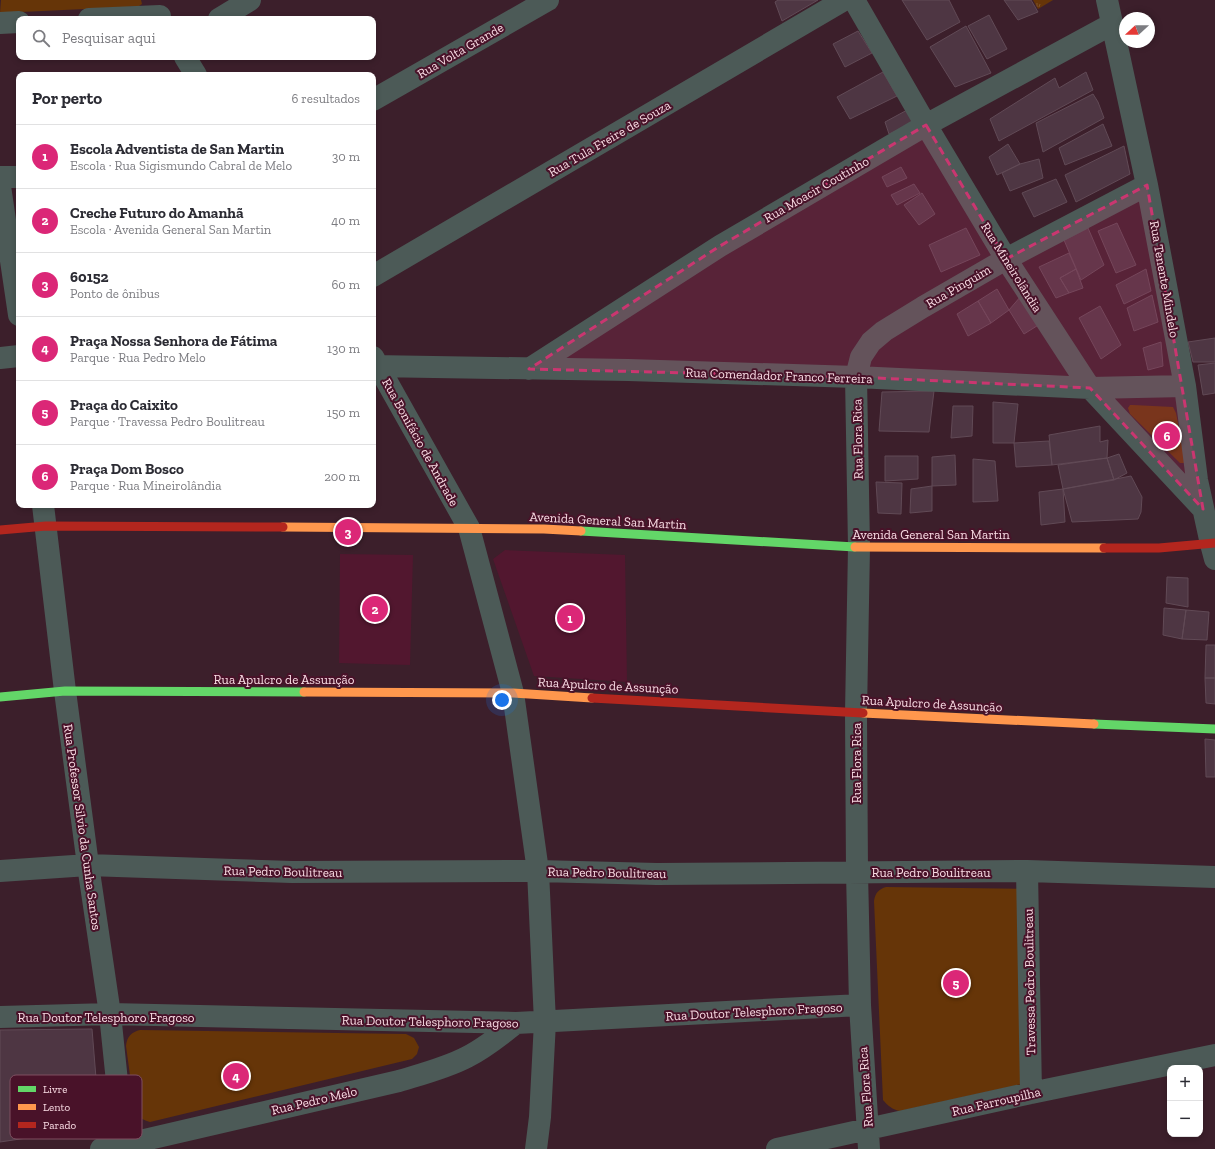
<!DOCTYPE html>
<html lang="pt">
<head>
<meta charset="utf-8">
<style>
	body { margin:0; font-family:"Zilla Slab",serif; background:#f2f2f3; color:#2b2b33 }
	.controls { position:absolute; right:12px; bottom:12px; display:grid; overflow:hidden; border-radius:8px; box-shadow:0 2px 6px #0003 }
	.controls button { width:36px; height:36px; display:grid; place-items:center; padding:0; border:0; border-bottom:1px solid #e1e1e2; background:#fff; color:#2b2b33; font:20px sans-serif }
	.compass { position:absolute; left:1119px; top:12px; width:36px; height:36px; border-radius:50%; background:#fff; box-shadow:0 2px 6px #0003; rotate:249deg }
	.you { position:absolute; left:502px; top:700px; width:14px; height:14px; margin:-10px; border:3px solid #fff; border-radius:50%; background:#1a73e8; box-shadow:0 0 0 6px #1a73e833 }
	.badge { display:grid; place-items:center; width:26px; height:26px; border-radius:50%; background:#db2777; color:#fff; font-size:13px; font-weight:700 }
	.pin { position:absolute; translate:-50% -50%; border:2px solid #fff; box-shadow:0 1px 4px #0006 }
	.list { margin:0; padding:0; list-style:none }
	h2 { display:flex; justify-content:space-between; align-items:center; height:52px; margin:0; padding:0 16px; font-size:17px }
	h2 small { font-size:13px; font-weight:400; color:#7c7c81 }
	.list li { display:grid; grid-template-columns:26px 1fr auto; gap:12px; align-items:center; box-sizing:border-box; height:64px; padding:0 16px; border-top:1px solid #e1e1e2 }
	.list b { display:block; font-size:15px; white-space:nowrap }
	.list p { margin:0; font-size:13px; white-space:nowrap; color:#7c7c81 }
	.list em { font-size:13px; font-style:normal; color:#7c7c81 }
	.icon { flex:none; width:22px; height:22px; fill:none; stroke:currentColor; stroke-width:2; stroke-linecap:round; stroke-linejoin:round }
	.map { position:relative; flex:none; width:1215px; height:1149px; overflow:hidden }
	.search { position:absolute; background:#fff; box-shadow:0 2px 6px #0003; left:16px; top:16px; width:360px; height:44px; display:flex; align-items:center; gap:10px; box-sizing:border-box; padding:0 14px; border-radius:8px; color:#7c7c81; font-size:15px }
	.panel { position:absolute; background:#fff; box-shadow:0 2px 6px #0003; left:16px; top:72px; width:360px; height:436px; border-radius:8px }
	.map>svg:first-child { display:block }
</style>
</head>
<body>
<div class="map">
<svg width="1215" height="1149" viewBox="0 0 1215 1149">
	<defs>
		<pattern id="grass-tufts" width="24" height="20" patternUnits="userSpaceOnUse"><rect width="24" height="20" fill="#663508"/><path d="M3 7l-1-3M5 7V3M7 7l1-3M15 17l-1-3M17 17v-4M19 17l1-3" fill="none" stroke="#7d522c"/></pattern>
	</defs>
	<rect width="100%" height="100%" fill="#3c1f2b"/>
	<!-- built -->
	<path fill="#52172f" d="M505 550 625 555 627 682 534 676 493 559Z
		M340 554 413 555 410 665 339 663Z"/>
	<!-- grass -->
	<path fill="url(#grass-tufts)" d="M1033 0H1053L1038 9Z"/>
	<!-- park -->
	<path fill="#663508" d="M1 0H141L142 4 139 6 127 7 0 13Z
		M1133 405 1173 407 1176 413 1185 458 1184 463H1180L1130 414 1128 408 1130 405Z
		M886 887 1027 889 1031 1082 900 1111C893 1110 887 1105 883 1100L874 901C875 893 879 889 886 887Z
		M140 1030 406 1034 414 1038 419 1047 417 1054 412 1059 150 1122C144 1120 138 1118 135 1112L126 1046C127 1036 132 1032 140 1030Z"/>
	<!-- building -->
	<path fill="#4e3643" stroke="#614a56" d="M778 0H818L782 21 775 2Z
		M902 0H949L960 22 927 40Z
		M1004 0H1031L1038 12 1018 20Z
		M989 15 1007 49 987 59 968 26Z
		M966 26 991 73 955 87 930 47Z
		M858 31 872 53 845 67 833 44Z
		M883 72 897 96 850 119 837 97Z
		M1086 72 1093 90 999 141 990 119 1055 78 1059 88Z
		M1093 94 1098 102 1104 118 1043 152 1036 123Z
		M909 109 914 122 889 134 885 122Z
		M1103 124 1112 146 1065 165 1059 148Z
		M1008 144 1020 164 997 175 989 157Z
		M1124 146 1130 174 1076 202 1065 175Z
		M1039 159 1043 178 1010 191 1002 173 1020 164Z
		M901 167 907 178 887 187 882 177Z
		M1056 179 1067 202 1034 217 1022 193Z
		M914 184 920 193 897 205 891 195Z
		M922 193 935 214 919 225 904 205Z
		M1117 223 1136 265 1116 273 1098 231Z
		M966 228 980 255 941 272 929 245Z
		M1088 228 1104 265 1081 280 1064 240Z
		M1069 253 1076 269 1060 278 1069 293 1056 298 1039 267Z
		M1076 269 1083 288 1069 293 1060 278Z
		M1146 269 1151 291 1124 304 1116 285Z
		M997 289 1009 310 991 323 978 301Z
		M1152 295 1158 322 1134 331 1127 308Z
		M1021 296 1040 324 1024 334 1009 310Z
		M978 301 991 323 968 336 957 314Z
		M1100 306 1121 345 1101 359 1079 318Z
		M1215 338V362H1193L1188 342Z
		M1161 342 1163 366 1148 370 1143 348Z
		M1215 363V393L1203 395 1198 365Z
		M934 391 929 432 879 431 882 392Z
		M993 402 1018 404 1014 443H993Z
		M953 406H973L972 436 951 438Z
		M1100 426V442L1108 440 1107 458 1052 465 1049 435Z
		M1049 441 1052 465 1016 467 1014 443Z
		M1119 454 1127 473 1114 480 1107 458Z
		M955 455 956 485 932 486V457Z
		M885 456H918V479L885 481Z
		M1107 458 1114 480 1063 489 1058 465Z
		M973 459 995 461 998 501 973 502Z
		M1131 476 1142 497 1141 512 1138 519 1072 522 1063 489Z
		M876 482 902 483 901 514 878 513Z
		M932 486V511L910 513 911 489Z
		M1063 489 1065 522 1041 525 1039 492Z
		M1167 577 1188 578V607L1166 603Z
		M1164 608 1186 610 1182 639 1163 635Z
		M1186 610 1209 612 1207 640 1182 639Z
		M1206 645H1215V678H1205Z
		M1205 678H1215V704L1206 703Z
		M1205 739 1215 740V777H1206Z
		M92 1029 100 1127 0 1142V1030Z"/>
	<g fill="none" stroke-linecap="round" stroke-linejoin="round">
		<!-- street -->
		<path stroke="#4c5a57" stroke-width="22" d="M854 0 926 125 1006 259 1090 388 1203 509
			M1107 0 1147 185 1185 386 1197 480 1211 544 1215 559
			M89 19 160 16
			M219 19 250 0
			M0 23 19 22
			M185 57 196 75
			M373 100 548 0
			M0 177H19
			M0 186 19 315
			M373 276 844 0
			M373 357 469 528 513 693 538 871 545 1022 540 1117 536 1149
			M0 358 19 356
			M373 366 628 370 856 377 1090 388 1185 386
			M529 369 720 246 926 125 1112 24
			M43 505 65 691 88 865 110 1014 124 1149
			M0 871 88 865 292 872 538 871 657 874 1027 871 1215 877
			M1027 871 1031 1093
			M0 1017 110 1014 516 1023 860 1005
			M101 1149 123 1145 399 1081C422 1074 446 1068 467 1057 485 1048 501 1035 516 1023
			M777 1149 1031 1093 1215 1055
			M869 1149 860 1005 857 872 856 713 859 547 856 377 861 357 871 342 884 331 923 307 1006 259 1147 185"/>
		<!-- fast -->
		<path stroke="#63d668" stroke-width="9" d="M581 531 855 547
			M0 697 65 691 304 692
			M1094 724 1215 729"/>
		<!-- slow -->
		<path stroke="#ff974d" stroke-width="9" d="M283 527 544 529 581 531
			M855 547 1104 548
			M304 692 513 693 592 698
			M863 713 1094 724"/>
		<!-- jam -->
		<path stroke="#b3261e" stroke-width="9" d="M0 530 46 526 283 527
			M1104 548H1159L1215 543
			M592 698 863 713"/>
	</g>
	<!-- marked area -->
	<path fill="#ca3670" fill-opacity="0.2" stroke="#ca3670" stroke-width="3" stroke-dasharray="8 5" stroke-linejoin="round" d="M926 125 1006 259 1147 185 1203 509 1090 388 856 377 529 369 720 246Z"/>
	<g text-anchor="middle" stroke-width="4" stroke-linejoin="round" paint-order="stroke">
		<!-- street labels -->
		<g font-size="13" fill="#fadde5" stroke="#491229">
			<text transform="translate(460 50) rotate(-30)" y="5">Rua Volta Grande</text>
			<text transform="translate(609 138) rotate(-30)" y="5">Rua Tula Freire de Souza</text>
			<text transform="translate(816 189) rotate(-30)" y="5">Rua Moacir Coutinho</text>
			<text transform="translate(1012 267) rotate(58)" y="5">Rua Mineirolândia</text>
			<text transform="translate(1165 279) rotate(80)" y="5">Rua Tenente Mindelo</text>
			<text transform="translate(958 286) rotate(-30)" y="5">Rua Pinguim</text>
			<text transform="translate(779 375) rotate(2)" y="5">Rua Comendador Franco Ferreira</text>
			<text transform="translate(857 439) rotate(-91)" y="5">Rua Flora Rica</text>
			<text transform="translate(421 442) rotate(61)" y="5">Rua Bonifácio de Andrade</text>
			<text transform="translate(608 520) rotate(3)" y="5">Avenida General San Martin</text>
			<text x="931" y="539">Avenida General San Martin</text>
			<text x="284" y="684">Rua Apulcro de Assunção</text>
			<text transform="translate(608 685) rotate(3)" y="5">Rua Apulcro de Assunção</text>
			<text transform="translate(932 703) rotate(3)" y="5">Rua Apulcro de Assunção</text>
			<text transform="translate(856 763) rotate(-90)" y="5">Rua Flora Rica</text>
			<text transform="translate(83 827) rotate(82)" y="5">Rua Professor Silvio da Cunha Santos</text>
			<text transform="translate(283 871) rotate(1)" y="5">Rua Pedro Boulitreau</text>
			<text transform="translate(607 872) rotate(1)" y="5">Rua Pedro Boulitreau</text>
			<text x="931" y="877">Rua Pedro Boulitreau</text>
			<text transform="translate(1029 982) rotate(-91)" y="5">Travessa Pedro Boulitreau</text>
			<text transform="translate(754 1011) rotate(-3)" y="5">Rua Doutor Telesphoro Fragoso</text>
			<text x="106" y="1022">Rua Doutor Telesphoro Fragoso</text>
			<text transform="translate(430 1021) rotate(1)" y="5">Rua Doutor Telesphoro Fragoso</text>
			<text transform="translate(865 1087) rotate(-94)" y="5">Rua Flora Rica</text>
			<text transform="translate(314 1100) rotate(-13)" y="5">Rua Pedro Melo</text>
			<text transform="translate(996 1101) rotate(-13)" y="5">Rua Farroupilha</text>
		</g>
	</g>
	<!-- legend -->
	<rect x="10" y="1075" width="132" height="64" rx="6" fill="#491229" stroke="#7e4f61" stroke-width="1"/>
	<rect x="18" y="1086" width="18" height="6" fill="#63d668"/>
	<rect x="18" y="1104" width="18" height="6" fill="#ff974d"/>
	<rect x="18" y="1122" width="18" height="6" fill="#b3261e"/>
	<g font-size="11" fill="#fadde5">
		<text x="43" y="1093">Livre</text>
		<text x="43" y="1111">Lento</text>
		<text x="43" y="1129">Parado</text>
	</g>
</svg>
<div class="controls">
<button>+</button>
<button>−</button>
</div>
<svg class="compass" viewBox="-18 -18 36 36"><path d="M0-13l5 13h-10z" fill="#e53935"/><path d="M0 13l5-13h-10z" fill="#7c7c81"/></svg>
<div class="you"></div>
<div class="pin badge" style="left:570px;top:618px">1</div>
<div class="pin badge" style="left:375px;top:609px">2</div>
<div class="pin badge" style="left:348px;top:532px">3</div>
<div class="pin badge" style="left:236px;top:1076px">4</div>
<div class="pin badge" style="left:956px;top:983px">5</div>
<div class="pin badge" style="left:1167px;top:436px">6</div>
<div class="search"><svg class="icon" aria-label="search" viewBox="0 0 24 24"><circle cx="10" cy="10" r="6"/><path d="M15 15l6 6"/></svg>Pesquisar aqui</div>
<section class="panel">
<h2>Por perto<small>6 resultados</small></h2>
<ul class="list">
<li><span class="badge">1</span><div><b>Escola Adventista de San Martin</b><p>Escola · Rua Sigismundo Cabral de Melo</p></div><em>30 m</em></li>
<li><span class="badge">2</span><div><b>Creche Futuro do Amanhã</b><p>Escola · Avenida General San Martin</p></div><em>40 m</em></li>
<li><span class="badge">3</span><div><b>60152</b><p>Ponto de ônibus</p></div><em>60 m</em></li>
<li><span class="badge">4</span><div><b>Praça Nossa Senhora de Fátima</b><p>Parque · Rua Pedro Melo</p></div><em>130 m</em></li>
<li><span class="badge">5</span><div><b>Praça do Caixito</b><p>Parque · Travessa Pedro Boulitreau</p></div><em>150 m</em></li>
<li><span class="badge">6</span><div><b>Praça Dom Bosco</b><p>Parque · Rua Mineirolândia</p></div><em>200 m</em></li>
</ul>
</section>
</div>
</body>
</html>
